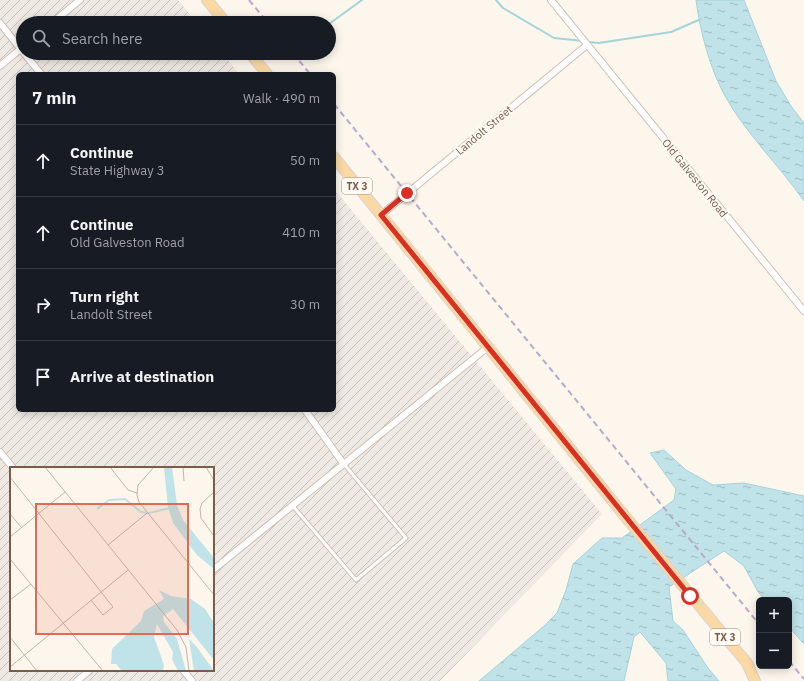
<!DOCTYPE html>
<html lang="en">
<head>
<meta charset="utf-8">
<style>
	body { margin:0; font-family:"IBM Plex Sans",sans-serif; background:#242831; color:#f1f3f6 }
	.controls { position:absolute; right:12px; bottom:12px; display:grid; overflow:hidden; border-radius:6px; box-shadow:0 2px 10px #0003 }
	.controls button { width:36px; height:36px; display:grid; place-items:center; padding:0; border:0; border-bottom:1px solid #363941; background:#171b24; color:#f1f3f6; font:20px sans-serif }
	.stop { position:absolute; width:12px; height:12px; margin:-9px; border:3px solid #d93025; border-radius:50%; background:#fff }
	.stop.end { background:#d93025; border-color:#fff; box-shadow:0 1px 4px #0008 }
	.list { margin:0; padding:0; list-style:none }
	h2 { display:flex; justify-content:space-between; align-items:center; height:52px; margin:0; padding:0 16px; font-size:17px }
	h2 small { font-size:13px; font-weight:400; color:#9ea1a6 }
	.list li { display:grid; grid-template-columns:26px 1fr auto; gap:12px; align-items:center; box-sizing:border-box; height:72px; padding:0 16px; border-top:1px solid #363941 }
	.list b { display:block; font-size:15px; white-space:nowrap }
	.list p { margin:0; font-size:13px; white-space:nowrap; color:#9ea1a6 }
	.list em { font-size:13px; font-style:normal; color:#9ea1a6 }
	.icon { flex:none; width:22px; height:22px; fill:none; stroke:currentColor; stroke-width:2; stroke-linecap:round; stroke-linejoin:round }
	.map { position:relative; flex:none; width:804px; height:681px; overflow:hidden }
	.search { position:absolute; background:#171b24; box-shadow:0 2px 10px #0003; left:16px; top:16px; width:320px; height:44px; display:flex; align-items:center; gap:10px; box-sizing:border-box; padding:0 14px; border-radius:22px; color:#9ea1a6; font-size:15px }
	.panel { position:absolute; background:#171b24; box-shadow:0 2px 10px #0003; left:16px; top:72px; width:320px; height:340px; border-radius:6px }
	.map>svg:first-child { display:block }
</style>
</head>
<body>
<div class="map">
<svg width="804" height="681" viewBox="0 0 804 681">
	<defs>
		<pattern id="industrial-furrows" width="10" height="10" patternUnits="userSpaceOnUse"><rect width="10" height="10" fill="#efe9e4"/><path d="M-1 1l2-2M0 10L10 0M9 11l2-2" fill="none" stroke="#c7c0bb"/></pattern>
		<pattern id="water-ripples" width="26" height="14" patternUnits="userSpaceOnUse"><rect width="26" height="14" fill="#bfe3e8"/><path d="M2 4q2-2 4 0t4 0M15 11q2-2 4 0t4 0" fill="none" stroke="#a0bbbe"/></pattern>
	</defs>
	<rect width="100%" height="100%" fill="#fdf6ec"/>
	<!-- industrial -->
	<path fill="url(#industrial-furrows)" fill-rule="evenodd" d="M0 0H178L197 23H23V53H222L239 74H18V410H334V189L602 514 440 681H0ZM11 468H213V670H11Z"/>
	<!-- water -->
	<path fill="url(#water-ripples)" stroke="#a5d3da" d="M696 0H744L776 81 791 106 804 123V201C779 165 746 134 725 96 710 69 700 31 696 0Z
		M664 450 686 470 713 485 744 483 804 496V644L789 627V600H765L758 592 744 566 724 551 669 587 673 621 683 630 708 668 719 681H668L666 663 640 632 634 637 624 681H479L544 626 557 613 566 590 573 564 602 538H622L674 500 676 489 650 453Z"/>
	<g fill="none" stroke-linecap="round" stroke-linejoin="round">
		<!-- stream -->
		<path stroke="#a5d3da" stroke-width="2" d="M496 0 503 8 554 38 583 41
			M329 24 362 0
			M588 42 599 43 671 32 701 19"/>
		<!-- service casing -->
		<g stroke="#d1beb0" stroke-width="5">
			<path id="service" d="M292 505 356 580 406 538 343 463"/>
		</g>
		<!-- minor casing -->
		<g stroke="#d1beb0" stroke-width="8">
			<path id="minor" d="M551 0 804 311
				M0 23 23 52
				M52 23 80 0
				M24 53 41 74
				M0 66 23 47
				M381 215 587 45
				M305 410 343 463
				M0 452 13 468
				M213 570 488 347
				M183 670 192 681
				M77 681 90 670"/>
		</g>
		<!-- primary casing -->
		<g stroke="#dad1cd" stroke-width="12">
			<path id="primary" d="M207 0 226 23
				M250 53 267 74
				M334 157 624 515 747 663 755 681"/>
		</g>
		<!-- service -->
		<use href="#service" stroke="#fff" stroke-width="3"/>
		<!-- minor -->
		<use href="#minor" stroke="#fff" stroke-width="6"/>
		<!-- primary -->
		<use href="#primary" stroke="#fbd9a5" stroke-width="10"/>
		<!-- rail -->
		<path stroke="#b9a8c9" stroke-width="2" stroke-dasharray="6 4" stroke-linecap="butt" d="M249 0 268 23
			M293 53 310 74
			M334 104 759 624
			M789 661 804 679"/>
	</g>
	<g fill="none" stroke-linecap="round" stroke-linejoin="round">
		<!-- route -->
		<path stroke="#d93025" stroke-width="5" d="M407 193 381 215 690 596"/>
	</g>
	<g text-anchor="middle" stroke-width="4" stroke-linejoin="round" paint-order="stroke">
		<!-- shield labels -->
		<g fill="#fffaf3" stroke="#a28b7f" stroke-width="1">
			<rect x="342" y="178" width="30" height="16" rx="3"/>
			<rect x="710" y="629" width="30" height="16" rx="3"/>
		</g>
		<g font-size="10" font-weight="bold" fill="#7a5c4d">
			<text x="357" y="190">TX 3</text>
			<text x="725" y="641">TX 3</text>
		</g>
		<!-- street labels -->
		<g font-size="11" fill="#7a5c4d" stroke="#fffaf3">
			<text transform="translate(484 130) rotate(-40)" y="4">Landolt Street</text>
			<text transform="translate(695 178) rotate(51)" y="4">Old Galveston Road</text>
		</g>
	</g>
	<!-- overview -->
	<g transform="translate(10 467)">
		<rect width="204" height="204" fill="#fdf6ec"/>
		<path d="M154 0H162L167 38 173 53 204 91V102L187 88 163 56 158 40ZM149 123 161 129 181 132 195 142 204 156V193L163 142 153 149 154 155 167 172 176 204H168L162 192 163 185 147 157 144 170 154 198 153 204H112L106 197H101L102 182 131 154 134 144 154 132ZM179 172 186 179 204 204H184Z" fill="#bfe3e8"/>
		<path fill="none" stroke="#bfe3e8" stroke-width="2" d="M87 42 99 33 115 32 131 45 139 46 160 41"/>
		<path fill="none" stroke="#c5b3a7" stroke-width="1" d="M35 0 167 163 176 180 179 204M100 0 118 23 127 26M144 0 128 18 127 28 129 35 204 128M173 0 174 14M196 0 204 13M0 10 103 140 93 148 81 133M204 25 192 36 190 42 191 51 204 69M0 47 12 61M0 70 55 25M98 78 137 46M0 92 93 204M0 133 21 117M0 170 27 204M0 200 118 103"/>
		<path fill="#dc6d51" fill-opacity="0.15" stroke="#dc6d51" stroke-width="2" d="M26 37H178V167H26Z"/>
		<rect width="204" height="204" fill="none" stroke="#7a5c4d" stroke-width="2"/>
	</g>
</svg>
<div class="controls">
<button>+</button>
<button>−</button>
</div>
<div class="stop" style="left:690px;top:596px"></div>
<div class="stop end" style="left:407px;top:193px"></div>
<div class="search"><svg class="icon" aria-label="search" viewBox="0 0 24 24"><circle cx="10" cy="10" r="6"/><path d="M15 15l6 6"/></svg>Search here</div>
<section class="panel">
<h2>7 min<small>Walk · 490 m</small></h2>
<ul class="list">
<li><svg class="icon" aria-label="ahead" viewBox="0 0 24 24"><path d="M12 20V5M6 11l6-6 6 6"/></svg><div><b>Continue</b><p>State Highway 3</p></div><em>50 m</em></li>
<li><svg class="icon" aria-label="ahead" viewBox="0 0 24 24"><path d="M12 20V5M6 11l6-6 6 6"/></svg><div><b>Continue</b><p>Old Galveston Road</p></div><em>410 m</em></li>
<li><svg class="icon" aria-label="right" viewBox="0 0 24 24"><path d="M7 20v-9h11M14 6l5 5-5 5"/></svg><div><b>Turn right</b><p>Landolt Street</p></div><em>30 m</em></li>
<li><svg class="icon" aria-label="arrive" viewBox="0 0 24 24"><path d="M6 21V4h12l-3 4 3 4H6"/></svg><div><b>Arrive at destination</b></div></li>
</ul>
</section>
</div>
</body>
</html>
